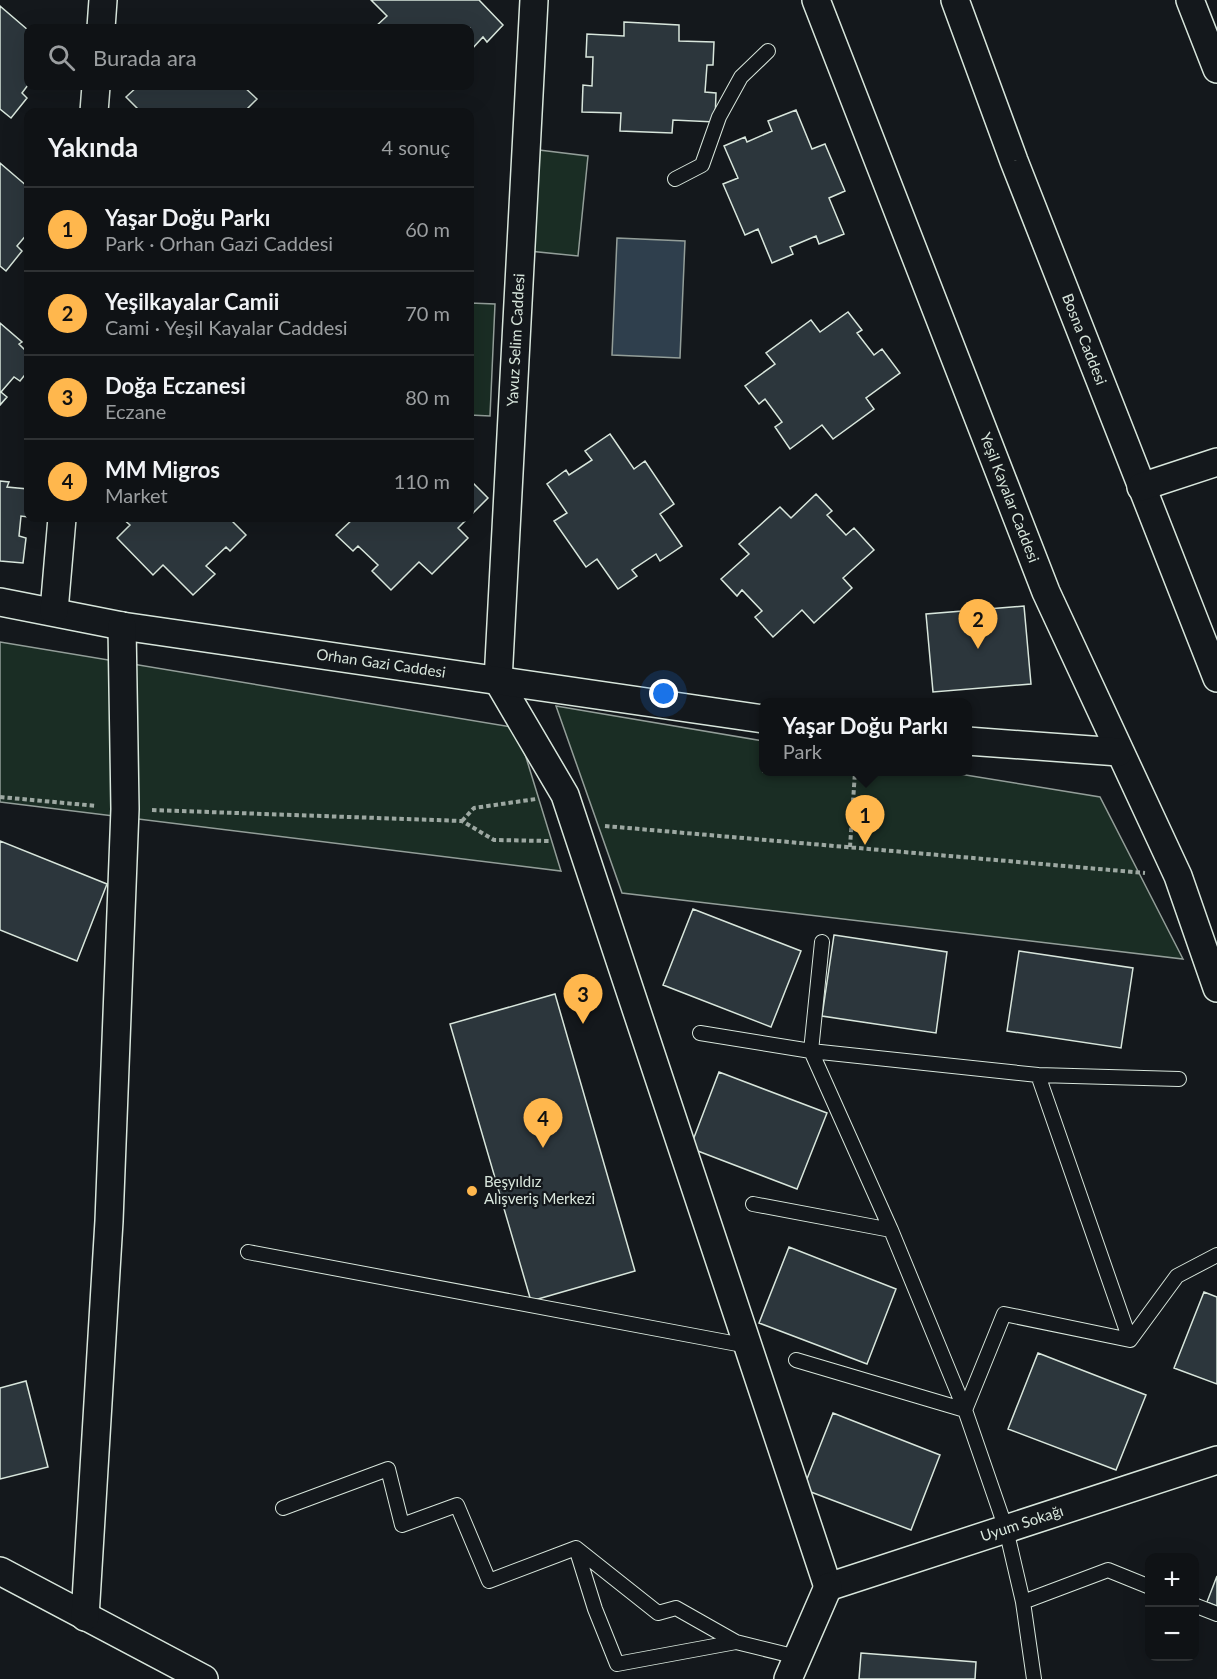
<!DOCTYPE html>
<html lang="tr">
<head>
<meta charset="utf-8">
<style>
	body { margin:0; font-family:Lato,sans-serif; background:#181b1e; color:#f1f3f6 }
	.controls { position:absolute; right:18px; bottom:18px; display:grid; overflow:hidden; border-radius:12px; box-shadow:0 6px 24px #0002 }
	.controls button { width:54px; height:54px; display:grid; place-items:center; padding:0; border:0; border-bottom:2px solid #2f3234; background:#0f1215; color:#f1f3f6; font:30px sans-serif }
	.you { position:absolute; left:664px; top:694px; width:21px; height:21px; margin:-15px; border:4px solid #fff; border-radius:50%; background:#1a73e8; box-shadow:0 0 0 9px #1a73e833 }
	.badge { display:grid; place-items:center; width:39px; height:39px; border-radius:50%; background:#ffb74d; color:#111; font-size:20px; font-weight:700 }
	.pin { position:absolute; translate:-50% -50px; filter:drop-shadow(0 2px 3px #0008) }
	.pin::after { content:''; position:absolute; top:32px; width:21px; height:18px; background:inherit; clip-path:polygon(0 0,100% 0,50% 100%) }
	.popup { position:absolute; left:759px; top:698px; width:213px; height:78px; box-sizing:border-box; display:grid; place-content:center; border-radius:12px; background:#0f1215; filter:drop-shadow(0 2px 4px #0005); font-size:20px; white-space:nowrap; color:#9b9ea0 }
	.popup b { font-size:22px; color:#f1f3f6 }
	.popup::after { content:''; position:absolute; left:50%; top:100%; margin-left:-12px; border:12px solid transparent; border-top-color:#0f1215 }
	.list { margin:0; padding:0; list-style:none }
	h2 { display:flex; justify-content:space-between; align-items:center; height:78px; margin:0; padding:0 24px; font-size:26px }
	h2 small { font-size:20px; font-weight:400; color:#9b9ea0 }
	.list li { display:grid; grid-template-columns:39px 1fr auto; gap:18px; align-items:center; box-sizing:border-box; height:84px; padding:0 24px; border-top:2px solid #2f3234 }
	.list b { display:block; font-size:22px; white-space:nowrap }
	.list p { margin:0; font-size:20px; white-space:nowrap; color:#9b9ea0 }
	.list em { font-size:20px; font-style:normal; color:#9b9ea0 }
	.icon { flex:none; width:33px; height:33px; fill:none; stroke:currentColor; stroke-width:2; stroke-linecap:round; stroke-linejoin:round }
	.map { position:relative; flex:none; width:1217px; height:1679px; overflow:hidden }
	.search { position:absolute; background:#0f1215; box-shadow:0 6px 24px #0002; left:24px; top:24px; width:450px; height:66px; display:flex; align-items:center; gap:15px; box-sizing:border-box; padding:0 21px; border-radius:12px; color:#9b9ea0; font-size:22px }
	.panel { position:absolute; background:#0f1215; box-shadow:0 6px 24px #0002; left:24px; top:108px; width:450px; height:414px; border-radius:12px }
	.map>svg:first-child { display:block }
</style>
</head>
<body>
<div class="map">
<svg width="1217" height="1679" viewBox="0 0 1217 1679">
	<rect width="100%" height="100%" fill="#14181c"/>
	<!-- green -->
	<path fill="#1a2d24" stroke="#939e99" stroke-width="1.5" d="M539 150 588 156 578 256 529 251Z
		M470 303 495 304 490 416 470 415Z
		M0 642 517 728 561 871 0 802Z
		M556 706 763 741V772H947L1100 797 1183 959 622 893Z"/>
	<!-- water -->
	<path fill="#2f3f4d" stroke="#939e99" stroke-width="1.5" d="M617 238 685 241 680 358 612 355Z"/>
	<!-- building -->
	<path fill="#2c363c" stroke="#d8e6dc" stroke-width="1.5" d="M371 0H479L503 25 487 42 483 37 470 51V28H374L387 16Z
		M0 6 28 30V85L22 93 27 98 11 118 0 109Z
		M624 22 679 25V41L714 42 713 65H707L705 92 716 93 715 122 673 120 672 133 620 131 621 113 582 112 583 85 592 86 593 57H586L587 34 624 36Z
		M138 86H243L257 99 246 110 249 112H141L126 97Z
		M796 110 812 149 825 144 845 191 829 198 844 234 819 244 816 236 790 247 793 254 772 263 758 229 745 235 723 184 738 178 724 146 745 137 747 142 772 131 768 121Z
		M0 163 28 187V233L17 246 22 251 6 271 0 266Z
		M848 312 862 330 857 333 874 355 882 349 900 373 866 398 874 409 833 439 822 425 790 449 775 427 782 422 765 399 759 404 745 386 775 364 766 353 811 320 820 332Z
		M0 323 22 342 19 344 28 353V371L20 381 14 377 1 392 7 397 0 405Z
		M610 434 634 469 645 461 674 504 660 514 682 546 660 561 656 554 632 570 637 576 618 589 597 559 586 567 554 521 567 513 547 484 566 470 569 475 592 460 585 451Z
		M470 480 488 498 470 516Z
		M0 481 9 482 7 487 28 489V517L21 516 19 536 26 538 23 563 0 561Z
		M816 494 832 511 827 515 846 535 854 528 874 550 843 578 852 588 814 623 802 610 773 637 755 617 762 611 742 590 737 596 721 579 749 554 739 544 780 507 791 518Z
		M122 518H229L246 535 230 551 226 547 206 566 215 574 193 595 163 565 153 575 117 538 130 525Z
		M354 518H468L458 528 468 538 432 574 419 562 391 590 372 571 378 565 358 546 353 551 336 535Z
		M1024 606 1031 684 933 692 926 614Z
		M0 841 107 884 77 961 0 930Z
		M693 909 801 951 771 1027 663 985Z
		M834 935 947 952 936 1033 822 1016Z
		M1019 951 1133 968 1121 1048 1007 1031Z
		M555 994 635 1271 531 1301 450 1024Z
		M719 1072 827 1113 797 1189 690 1148Z
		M789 1247 896 1289 867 1364 759 1323Z
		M1204 1292 1217 1297V1384L1174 1368Z
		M1038 1353 1146 1395 1116 1470 1008 1429Z
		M26 1381 48 1467 0 1479V1388Z
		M833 1413 940 1455 911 1530 803 1489Z
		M1217 1576V1606L1207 1602Z
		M861 1653 976 1662 975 1679H859Z"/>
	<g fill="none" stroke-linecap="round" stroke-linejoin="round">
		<!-- service casing -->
		<g stroke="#d8e6dc" stroke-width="16">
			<path id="service" d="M675 179 702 165 719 117 741 77 768 51
				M700 1033 811 1051 822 942
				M753 1204 891 1230
				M248 1252 748 1346
				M1130 1340 1038 1075 1179 1079
				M796 1360 965 1410
				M965 1410 891 1230 811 1051 1038 1075
				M283 1508 388 1469 402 1525 457 1505 489 1581 576 1548 595 1609 617 1664 736 1642 797 1657
				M576 1548 658 1613 676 1608 736 1642
				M1150 1587 1108 1570 1023 1602 1006 1529 965 1410 1004 1314 1130 1340 1177 1276 1217 1255
				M1023 1602 1034 1679
				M1194 1605 1217 1614"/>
		</g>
		<!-- minor casing -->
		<g stroke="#d8e6dc" stroke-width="30">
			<g id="minor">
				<path d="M534 0 498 681 565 795 828 1587"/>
				<path id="s1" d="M816 0 1046 592 1178 876 1217 988"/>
				<path id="s2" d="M955 0 1014 161 1217 678"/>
				<path d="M1190 0 1217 69"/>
				<path d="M101 28 103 0"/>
				<path d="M94 112 96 86"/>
				<path d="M1141 487 1217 462"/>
				<path id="s3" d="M0 602 122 626 763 719"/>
				<path d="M54 611 62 518"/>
				<path d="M967 741 1119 752"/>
				<path d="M0 1571 204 1679"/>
				<path id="s4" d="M828 1587 1217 1460"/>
				<path d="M85 1617 109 1221 125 809 122 626"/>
				<path d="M788 1679 828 1587"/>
			</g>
		</g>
		<!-- path -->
		<path stroke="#9da8a2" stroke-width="4" stroke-dasharray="4.5 3" stroke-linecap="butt" d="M0 797 97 806
			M152 810 462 821 494 840 550 841
			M462 821 474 808 536 799
			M605 826 1145 873
			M850 847 855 772"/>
		<!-- service -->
		<use href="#service" stroke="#14181c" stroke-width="14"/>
		<!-- minor -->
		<use href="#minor" stroke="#14181c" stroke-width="27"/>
	</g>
	<!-- markers -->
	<circle fill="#ffb74d" stroke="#14181c" stroke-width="2" cx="472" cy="1191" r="6"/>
	<g text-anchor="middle" stroke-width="4.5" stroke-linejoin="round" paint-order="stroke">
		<!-- street labels -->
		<g font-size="15" fill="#d8e6dc" stroke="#14181c">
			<text transform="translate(516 340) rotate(-87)" y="5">Yavuz Selim Caddesi</text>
			<text dy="5" stroke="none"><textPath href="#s2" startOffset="363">Bosna Caddesi</textPath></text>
			<text dy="5" stroke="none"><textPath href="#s1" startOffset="534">Yeşil Kayalar Caddesi</textPath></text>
			<text dy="5" stroke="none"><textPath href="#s3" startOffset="386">Orhan Gazi Caddesi</textPath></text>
			<text dy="5" stroke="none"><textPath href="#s4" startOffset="204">Uyum Sokağı</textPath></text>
		</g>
		<!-- poi labels -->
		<g font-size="15" fill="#d8e6dc" stroke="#14181c" text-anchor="start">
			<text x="484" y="1187">Beşyıldız<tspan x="484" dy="17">Alışveriş Merkezi</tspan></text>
		</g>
	</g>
</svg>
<div class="controls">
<button>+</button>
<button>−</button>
</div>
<div class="you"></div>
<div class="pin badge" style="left:865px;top:845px">1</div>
<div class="popup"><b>Yaşar Doğu Parkı</b>Park</div>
<div class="pin badge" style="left:978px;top:649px">2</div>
<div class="pin badge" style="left:583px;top:1024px">3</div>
<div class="pin badge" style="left:543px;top:1148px">4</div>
<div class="search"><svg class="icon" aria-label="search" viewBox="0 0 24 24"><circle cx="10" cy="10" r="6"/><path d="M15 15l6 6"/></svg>Burada ara</div>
<section class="panel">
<h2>Yakında<small>4 sonuç</small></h2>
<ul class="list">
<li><span class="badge">1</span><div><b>Yaşar Doğu Parkı</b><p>Park · Orhan Gazi Caddesi</p></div><em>60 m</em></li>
<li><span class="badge">2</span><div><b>Yeşilkayalar Camii</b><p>Cami · Yeşil Kayalar Caddesi</p></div><em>70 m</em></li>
<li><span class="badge">3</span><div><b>Doğa Eczanesi</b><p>Eczane</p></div><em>80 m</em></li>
<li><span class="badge">4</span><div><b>MM Migros</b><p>Market</p></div><em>110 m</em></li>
</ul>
</section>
</div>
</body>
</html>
